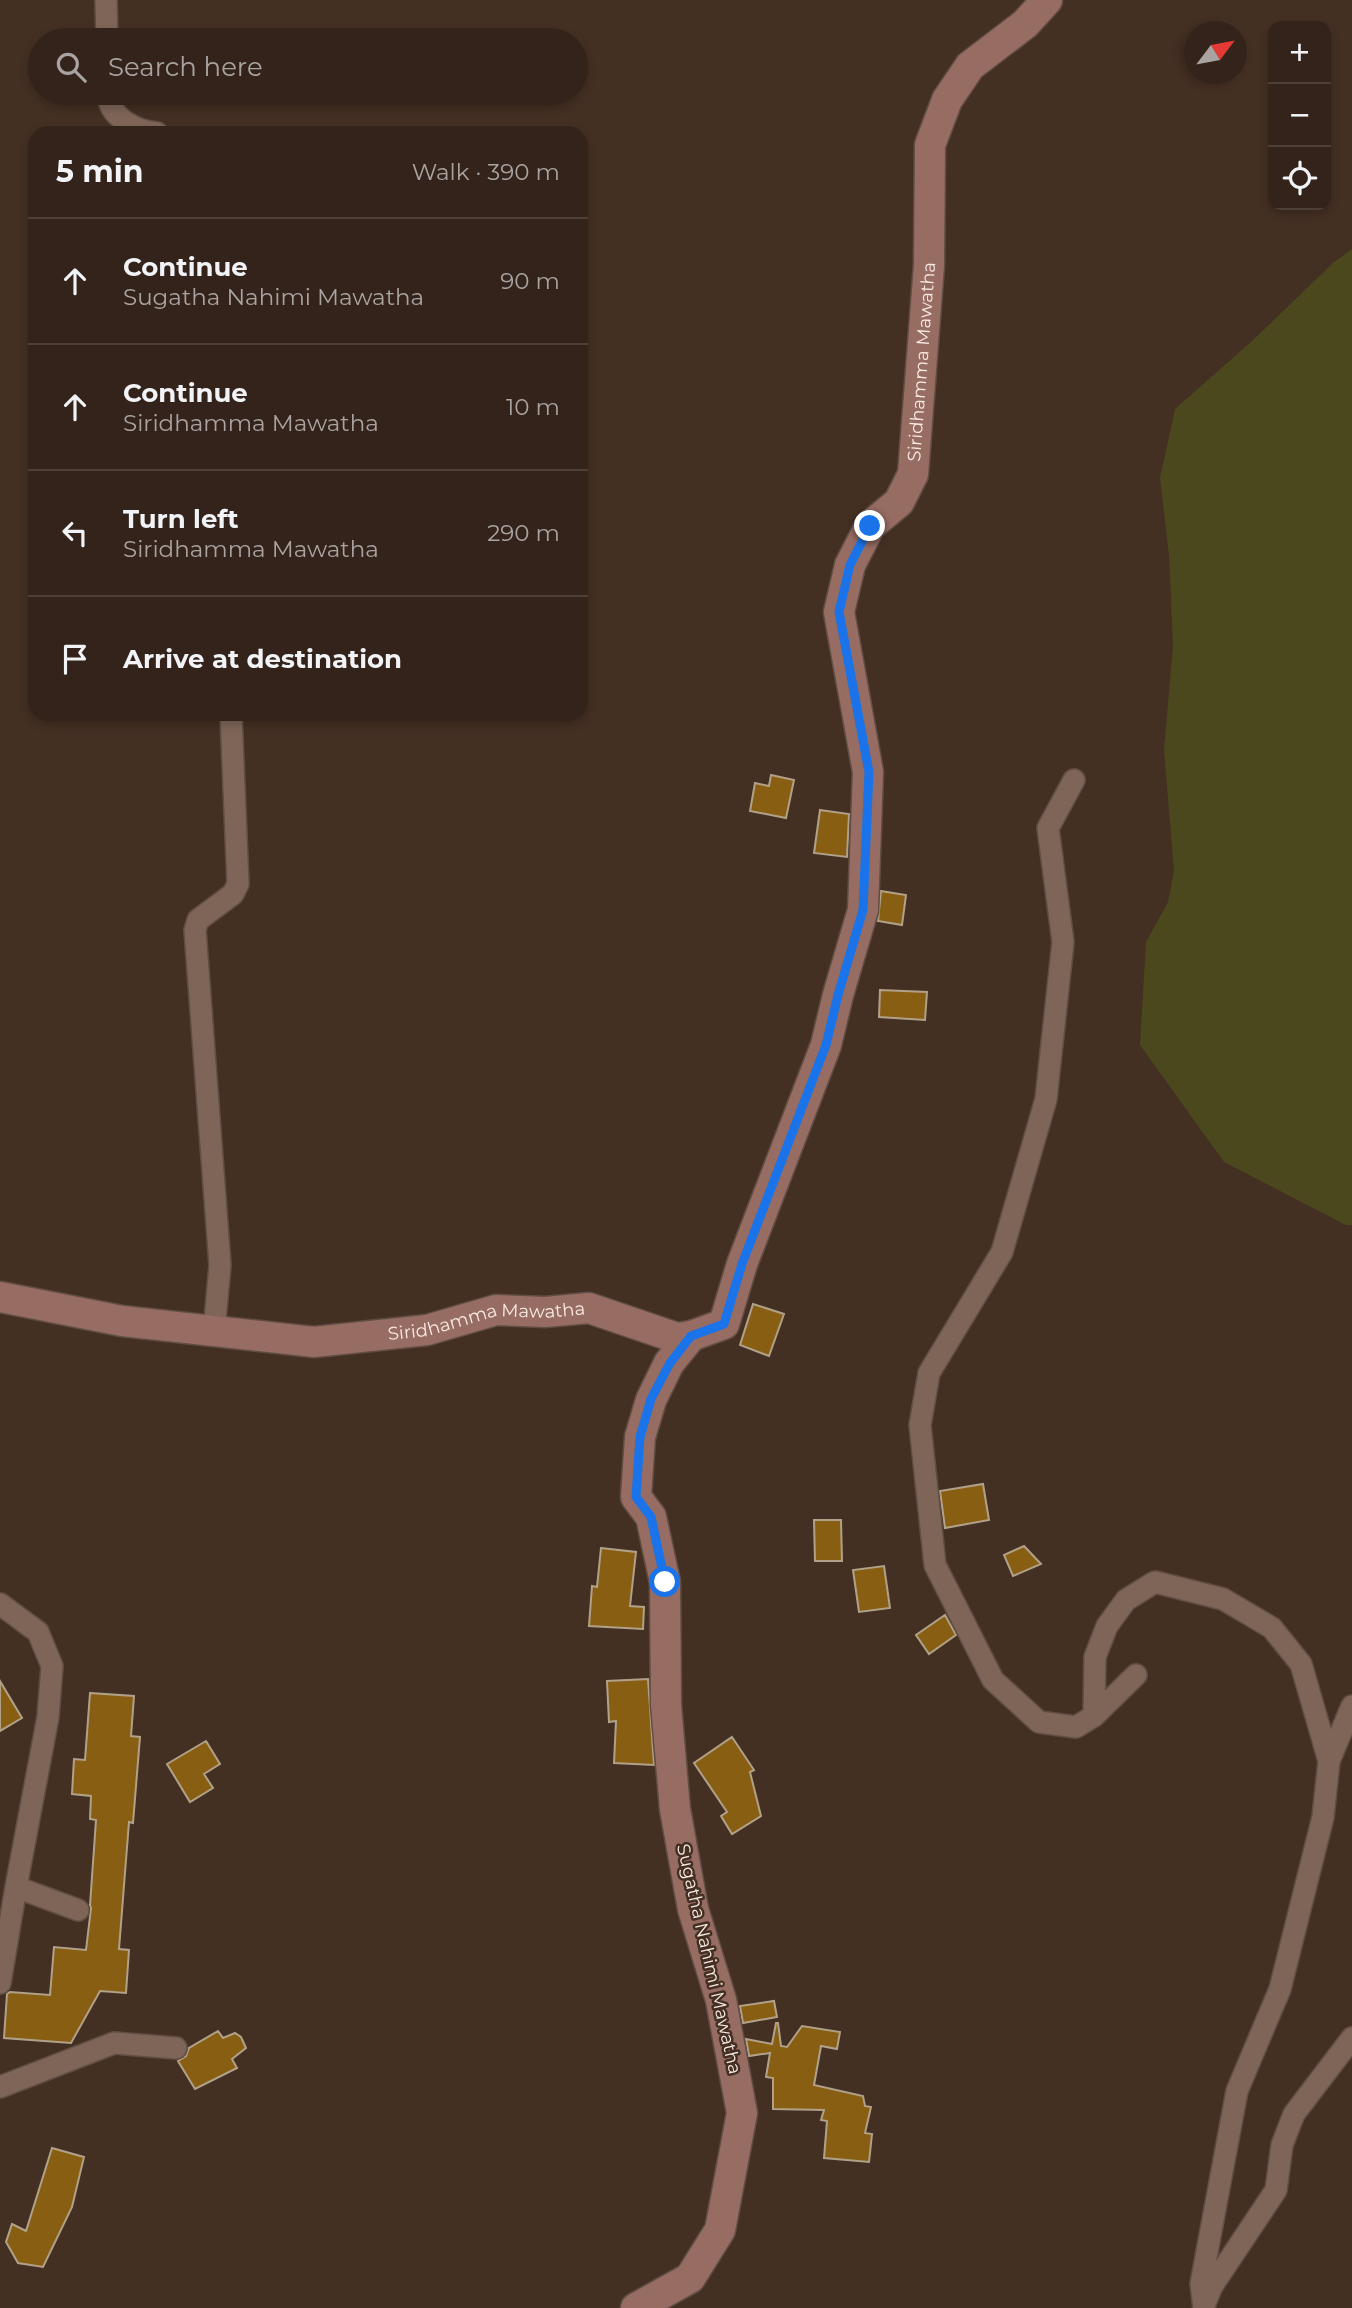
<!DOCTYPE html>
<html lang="en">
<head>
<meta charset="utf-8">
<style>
	body { margin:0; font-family:Montserrat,sans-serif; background:#3b2b23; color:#f1f3f6 }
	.controls { position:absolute; right:21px; top:21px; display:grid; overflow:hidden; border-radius:14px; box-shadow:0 4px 10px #0003 }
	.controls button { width:63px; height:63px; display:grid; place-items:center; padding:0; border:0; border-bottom:2px solid #4e4039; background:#33231a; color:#f1f3f6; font:35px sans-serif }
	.compass { position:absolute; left:1184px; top:21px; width:63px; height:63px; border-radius:50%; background:#33231a; box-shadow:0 4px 10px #0003; rotate:58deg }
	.stop { position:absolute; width:21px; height:21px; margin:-16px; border:5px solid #1a73e8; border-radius:50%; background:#fff }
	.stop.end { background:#1a73e8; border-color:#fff; box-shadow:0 2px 7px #0008 }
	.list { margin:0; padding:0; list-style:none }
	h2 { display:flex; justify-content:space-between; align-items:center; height:91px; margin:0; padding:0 28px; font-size:30px }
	h2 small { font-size:23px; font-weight:400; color:#a9a4a2 }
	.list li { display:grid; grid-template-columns:46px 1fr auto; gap:21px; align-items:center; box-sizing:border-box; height:126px; padding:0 28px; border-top:2px solid #4e4039 }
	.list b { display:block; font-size:26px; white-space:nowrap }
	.list p { margin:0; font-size:23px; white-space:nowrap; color:#a9a4a2 }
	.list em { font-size:23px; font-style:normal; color:#a9a4a2 }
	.icon { flex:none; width:38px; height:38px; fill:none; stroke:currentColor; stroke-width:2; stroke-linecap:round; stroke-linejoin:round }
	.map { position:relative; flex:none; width:1352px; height:2308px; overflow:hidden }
	.search { position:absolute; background:#33231a; box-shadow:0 4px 10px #0003; left:28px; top:28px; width:560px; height:77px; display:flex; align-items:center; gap:18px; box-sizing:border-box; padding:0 24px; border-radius:38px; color:#a9a4a2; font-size:26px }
	.panel { position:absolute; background:#33231a; box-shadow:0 4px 10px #0003; left:28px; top:126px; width:560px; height:595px; border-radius:21px }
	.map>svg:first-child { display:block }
</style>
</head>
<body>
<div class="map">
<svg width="1352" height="2308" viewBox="0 0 1352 2308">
	<rect width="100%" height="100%" fill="#442f23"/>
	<!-- green -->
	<path fill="#4b481e" d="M1352 249V1225H1346L1224 1162 1140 1045 1146 942 1168 902 1174 871 1164 750 1173 645 1169 556 1160 478 1175 409 1252 341 1333 263Z"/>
	<!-- building -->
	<path fill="#885f12" stroke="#b1a189" stroke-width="2" d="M771 775 794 780 786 818 750 811 755 783 769 786Z
		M820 810 849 814 847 857 814 853Z
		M881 891 906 895 902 925 878 921Z
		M880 990 927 992 925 1020 879 1017Z
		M753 1304 784 1314 769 1356 740 1345Z
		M983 1484 989 1520 945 1528 940 1491Z
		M814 1520H841L842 1561H815Z
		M1024 1546 1041 1564 1013 1576 1004 1555Z
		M601 1548 636 1552 630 1606 644 1607 643 1629 589 1626 592 1586 597 1587Z
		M884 1566 890 1608 859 1612 853 1570Z
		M945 1615 956 1635 929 1654 916 1635Z
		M648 1679 654 1765 614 1763 616 1721 609 1722 607 1681Z
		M0 1681 22 1718 0 1731Z
		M90 1693 134 1696 131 1736 140 1737 133 1823 129 1822 119 1949 129 1950 126 1993 100 1991 71 2043 4 2038 7 1994 10 1992 50 1995 54 1947 86 1950 91 1908 90 1905 96 1820 90 1819 91 1796 72 1794 74 1759 85 1760Z
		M732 1737 754 1770 750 1772 761 1816 732 1834 721 1816 727 1812 694 1763Z
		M206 1741 220 1764 204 1774 213 1788 190 1802 167 1764Z
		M774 2001 777 2017 743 2023 740 2006Z
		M776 2023H778L781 2046 787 2047 802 2026 840 2032 837 2049 821 2046 814 2085 863 2096 865 2106 871 2107 865 2133 872 2134 869 2162 824 2158 827 2121 821 2120 824 2110 773 2109V2078L766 2077 770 2053 749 2056 746 2039 772 2044Z
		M218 2031 223 2038 235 2033 241 2037 246 2048 232 2059 237 2068 195 2089 178 2061 186 2056 189 2048Z
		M52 2148 84 2157 72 2207 43 2267 18 2263 6 2242 12 2224 26 2231Z"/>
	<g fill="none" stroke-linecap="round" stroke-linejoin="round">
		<!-- street casing -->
		<g stroke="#604d43" stroke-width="24">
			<path id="street" d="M106 0 107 40
				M108 93C108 117 136 131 157 133
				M1074 780 1048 828 1063 942 1046 1099 1002 1252 929 1373 920 1425 935 1565 993 1680 1039 1722 1076 1727 1094 1716 1136 1675
				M214 1331 220 1265 195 930 198 920 233 894 238 884 231 714
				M0 1604 38 1632 52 1666 48 1717 16 1887
				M1094 1716 1095 1657 1107 1626 1126 1600 1155 1582 1223 1599 1272 1628 1301 1664 1329 1761
				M0 1983 16 1887 78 1910
				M0 2087 114 2043 176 2048
				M1205 2303 1212 2286 1276 2190 1282 2145 1294 2114 1352 2038
				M1204 2308 1201 2284 1237 2091 1280 1989 1323 1817 1329 1761 1352 1706"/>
		</g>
		<!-- secondary casing -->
		<g stroke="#604d43" stroke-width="33">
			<g id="secondary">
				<path id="s1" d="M0 1297 122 1321 314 1342 427 1330 496 1310 545 1312 589 1308 677 1338 691 1336 724 1324 742 1264 826 1045 838 995 863 910 868 772 839 612 850 565 870 526 899 502 913 474 929 265 930 145 947 100 970 66 1025 24 1047 0"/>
				<path d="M636 2308 690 2278 720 2230 742 2113 721 2000 693 1909 675 1809 666 1705 665 1582 651 1517 636 1497 640 1437 651 1400 669 1363 691 1336"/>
			</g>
		</g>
		<!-- street -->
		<use href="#street" stroke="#7e6558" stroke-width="21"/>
		<!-- secondary -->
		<use href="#secondary" stroke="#966c63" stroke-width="30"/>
	</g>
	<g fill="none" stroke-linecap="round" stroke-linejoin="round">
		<!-- route -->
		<path stroke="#1a73e8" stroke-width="9" d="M665 1582 651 1517 636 1497 640 1437 651 1399 670 1363 691 1336 724 1324 742 1264 826 1045 838 995 863 910 869 772 839 612 850 565 870 526"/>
	</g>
	<g text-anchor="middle" stroke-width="5" stroke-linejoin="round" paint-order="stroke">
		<!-- street labels -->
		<g font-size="18" fill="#f8eae2" stroke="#442f23">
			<text dy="6" stroke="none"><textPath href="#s1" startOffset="1750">Siridhamma Mawatha</textPath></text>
			<text dy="6" stroke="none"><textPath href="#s1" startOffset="492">Siridhamma Mawatha</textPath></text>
			<text transform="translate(709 1959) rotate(77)" y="6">Sugatha Nahimi Mawatha</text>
		</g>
	</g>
</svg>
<div class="controls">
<button>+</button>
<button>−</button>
<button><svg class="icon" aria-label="locate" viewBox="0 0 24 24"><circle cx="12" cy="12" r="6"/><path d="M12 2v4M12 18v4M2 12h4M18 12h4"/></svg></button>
</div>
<svg class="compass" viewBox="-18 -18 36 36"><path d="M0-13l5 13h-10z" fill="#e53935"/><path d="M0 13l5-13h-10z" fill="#a9a4a2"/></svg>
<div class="stop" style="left:665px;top:1582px"></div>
<div class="stop end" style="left:870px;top:526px"></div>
<div class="search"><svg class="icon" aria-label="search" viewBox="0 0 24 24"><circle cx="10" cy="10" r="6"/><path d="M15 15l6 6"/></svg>Search here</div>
<section class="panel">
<h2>5 min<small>Walk · 390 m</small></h2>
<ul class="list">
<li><svg class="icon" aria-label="ahead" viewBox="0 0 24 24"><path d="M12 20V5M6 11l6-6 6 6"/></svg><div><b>Continue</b><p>Sugatha Nahimi Mawatha</p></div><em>90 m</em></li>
<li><svg class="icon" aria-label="ahead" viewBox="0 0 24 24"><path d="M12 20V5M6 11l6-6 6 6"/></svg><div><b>Continue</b><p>Siridhamma Mawatha</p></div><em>10 m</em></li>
<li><svg class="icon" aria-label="left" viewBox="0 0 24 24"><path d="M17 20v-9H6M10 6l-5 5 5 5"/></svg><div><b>Turn left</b><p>Siridhamma Mawatha</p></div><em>290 m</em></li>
<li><svg class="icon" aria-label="arrive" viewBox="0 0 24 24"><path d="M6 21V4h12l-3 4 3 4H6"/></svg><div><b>Arrive at destination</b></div></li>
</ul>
</section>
</div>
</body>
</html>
